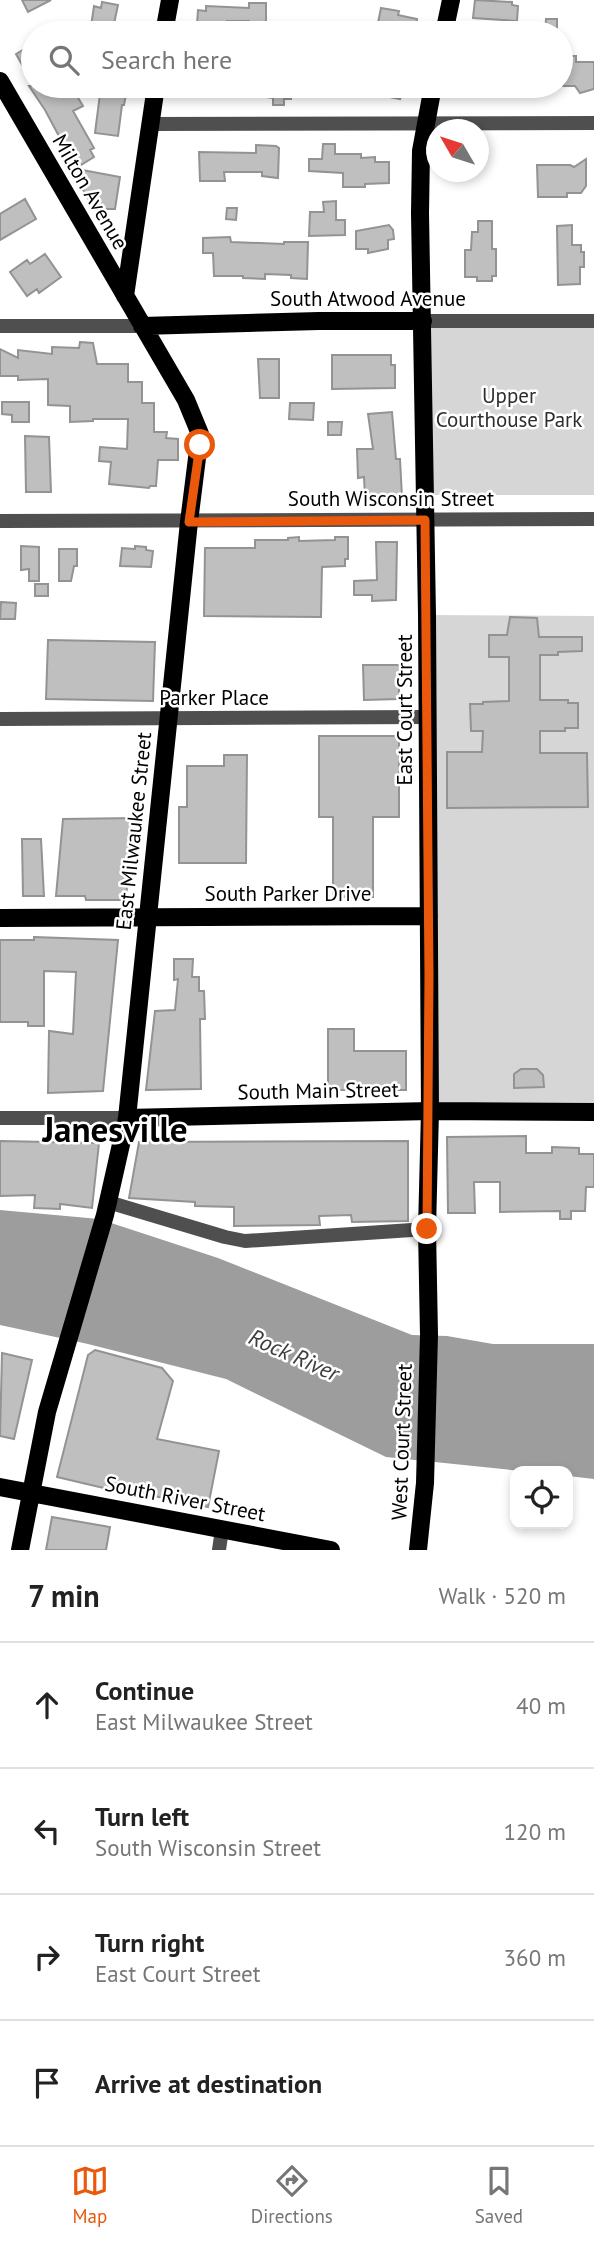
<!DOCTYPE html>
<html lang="en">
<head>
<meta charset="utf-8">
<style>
	body { margin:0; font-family:"PT Sans",sans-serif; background:#f6f6f6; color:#222 }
	.controls { position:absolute; right:21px; bottom:21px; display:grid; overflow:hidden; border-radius:14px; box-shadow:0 4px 10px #0003 }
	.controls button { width:63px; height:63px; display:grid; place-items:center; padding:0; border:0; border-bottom:2px solid #e0e0e0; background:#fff; color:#222; font:35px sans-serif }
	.compass { position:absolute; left:426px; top:119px; width:63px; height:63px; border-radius:50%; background:#fff; box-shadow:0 4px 10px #0003; rotate:309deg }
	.stop { position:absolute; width:21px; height:21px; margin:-16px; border:5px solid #ea580c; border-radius:50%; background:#fff }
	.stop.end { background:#ea580c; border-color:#fff; box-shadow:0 2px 7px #0008 }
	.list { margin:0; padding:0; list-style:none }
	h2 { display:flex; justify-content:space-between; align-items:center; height:91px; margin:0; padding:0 28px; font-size:30px }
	h2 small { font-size:23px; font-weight:400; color:#767676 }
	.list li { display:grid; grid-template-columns:46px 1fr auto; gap:21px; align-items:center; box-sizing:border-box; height:126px; padding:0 28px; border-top:2px solid #e0e0e0 }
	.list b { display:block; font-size:26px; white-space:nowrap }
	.list p { margin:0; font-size:23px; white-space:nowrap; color:#767676 }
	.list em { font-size:23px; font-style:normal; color:#767676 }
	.icon { flex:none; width:38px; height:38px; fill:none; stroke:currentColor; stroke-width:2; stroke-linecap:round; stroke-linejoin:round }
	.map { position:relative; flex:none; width:594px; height:1550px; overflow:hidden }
	.search { position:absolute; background:#fff; box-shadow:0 4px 10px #0003; left:21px; right:21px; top:21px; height:77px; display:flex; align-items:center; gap:18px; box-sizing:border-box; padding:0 24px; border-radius:38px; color:#767676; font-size:26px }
	.sheet { height:595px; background:#fff }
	nav { display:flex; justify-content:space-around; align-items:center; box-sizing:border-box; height:98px; border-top:2px solid #e0e0e0; background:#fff; font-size:19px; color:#767676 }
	nav a { display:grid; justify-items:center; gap:4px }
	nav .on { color:#ea580c }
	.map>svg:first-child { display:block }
</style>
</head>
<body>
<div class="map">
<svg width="594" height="1550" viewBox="0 0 594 1550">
	<rect width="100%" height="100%" fill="#fff"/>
	<!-- green -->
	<path fill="#d6d6d6" d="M423 321H594V495H424Z
		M427 615 594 616V1112L430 1111Z"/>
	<!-- water -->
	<path fill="#9d9d9d" d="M0 1210 99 1219 218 1258 412 1335 447 1336 493 1344H594V1479L568 1476V1471H521L386 1457 226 1379 88 1344 0 1325Z"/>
	<!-- building -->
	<path fill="#bfbfbf" stroke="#939393" stroke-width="2" d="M22 0H51L28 12Z
		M475 0 512 2V5L518 6 517 21 473 18Z
		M102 2 118 5 112 33H90L94 6 101 8Z
		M249 3H266V22L295 29V33H257V25H249V21H227L226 33 207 32V25L197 24 198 10 206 11V6L249 8Z
		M381 8 399 11 398 15 417 19 415 33 397 30V33H376Z
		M546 19H557V32H545Z
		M33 44V84L16 54Z
		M563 56H576V62H594V89L580 93 575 86H563Z
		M29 86H71L83 106 73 111 94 148 90 150 94 157 76 168 45 110Z
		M101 86H117L116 88 127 89 124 105H122L118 136 95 133Z
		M267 86H291V99H284V105H273V98L266 97Z
		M361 86H406L400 99 360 91Z
		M323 144H335V154H361V158L375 157V162H389V183L365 184V187H343V173L309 171V159H322Z
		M256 145 276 146 279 148 278 178 262 176V172H224L225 181H200L199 152 256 153Z
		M586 159V186L581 193H567V197H538L537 165H570L574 167Z
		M77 169 120 177 115 209H102L97 213 79 183 84 180Z
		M25 199 36 219 0 240V214Z
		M336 201V220H345V235L309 236 310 212H324L323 202Z
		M227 208H237L236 220 226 219Z
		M478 221H492V249H496V276H492V281H477V277H465V250H471L472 232H478Z
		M389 225 393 230 394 239 388 240V249L368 253V249H356V231Z
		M572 225V245H581V252H584V267H580V284L558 285 557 226Z
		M230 237 231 242 284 244V242H308L307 279 291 278V275L265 274V279L243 278V276H214L213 253H203V238Z
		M45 254 61 277 39 293 37 289 27 296 10 272 27 260 30 264Z
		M80 342 93 343 97 364H128V382H142V403H154V432H167L166 438 178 439V460H158L156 486H150L149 488 109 484 111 462 99 461 100 447 127 449 128 419H93V421L70 422V406L48 405V379L18 380V376H0V349L18 358V350L52 354V347L79 348Z
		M332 355H391V365H395V388L332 389Z
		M258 359H279V398H260Z
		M2 402H29V422H12V415L2 414Z
		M290 403H314L313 420 289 419Z
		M392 412 396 459H400L402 497H365L364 477 358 478 357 449H373L368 414Z
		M328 422H342L341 435H328Z
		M25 436 49 437 51 492H26Z
		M299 537V541L335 540V537H348V559H345V566L322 567 321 617 204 616 205 548H255V540H288V538Z
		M376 542H397L396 600 372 601V595H354V581L377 580Z
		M21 546 39 547V581H29V569L21 570Z
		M135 546 146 547V550L153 551 151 567 120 566 122 548 135 549Z
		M59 549H77V566H74L71 581H59Z
		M35 584H48V596H35Z
		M1 602 16 603 15 619H0Z
		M510 617 537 618 539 637H582V651L558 652V655H540V700H568V703H578V728H565V731H540V753H587L588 807 447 808V752H482L483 731H471L470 704H483V702L509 701V657H489V635H507Z
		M48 640 155 642 153 701 46 699Z
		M363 665H399V674H403V687H399V699L364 700Z
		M319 736H399V817H373V897H333V817H319Z
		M224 755H247L246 863H179V807H187V766H224Z
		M135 818 126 896 120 900H86L85 896H56L63 819Z
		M22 839H41L44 896H23Z
		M34 937 118 940 103 1091 48 1093 49 1031 73 1034 76 972 44 971V1026H28V1022H0V940H34Z
		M174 959H193L192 977H199V991H204L205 1019H200L201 1089 146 1090 155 1011 175 1010 178 979 174 980Z
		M328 1029H354V1051H406V1090H328Z
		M521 1069H537L543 1075 544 1087 514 1088V1074Z
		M526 1136V1153H552V1147L579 1148V1154H594V1187H586L585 1211H571V1219H560V1211L500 1212V1182H474L475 1213H448L447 1137Z
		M0 1141 99 1143 92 1208 60 1204V1209L34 1208 35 1195 0 1196Z
		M408 1141V1221L352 1222 351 1215 319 1216 320 1225 234 1226V1207L195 1206V1202L129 1198 139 1142Z
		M95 1350 162 1368 173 1381 157 1439 219 1451 208 1507 129 1491V1494L57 1477 88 1355Z
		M2 1353 32 1360 14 1439 0 1436Z
		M52 1517 110 1527 106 1550H46Z"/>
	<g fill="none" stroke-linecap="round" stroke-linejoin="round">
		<!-- minor -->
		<path stroke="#4f4f4f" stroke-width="14" d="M149 124 594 123
			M423 321H594
			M0 326H142
			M0 521 594 519
			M0 719 428 717
			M0 1118H127
			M108 1202 225 1237 245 1241 427 1229
			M219 1550 222 1529"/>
		<!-- major -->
		<path stroke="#000" stroke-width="18" d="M164 33 170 0
			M444 33 451 0
			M0 81 186 400 200 434 189 522 127 1118 105 1215 47 1412 20 1550
			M125 296 156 86
			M142 326 319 321H423
			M0 918 429 916
			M127 1118 430 1111 594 1112
			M0 1487 331 1550
			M418 1550 425 1483 429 1335 427 1229 430 1111 427 615 420 213 421 151 433 86"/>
	</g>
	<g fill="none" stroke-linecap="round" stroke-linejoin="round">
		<!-- route -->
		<path stroke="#ea580c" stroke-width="9" d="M200 445 189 522 425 520 429 976 427 1229"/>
	</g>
	<g text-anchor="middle" stroke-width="5" stroke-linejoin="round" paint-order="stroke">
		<!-- street labels -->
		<g font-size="21" fill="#000" stroke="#fff">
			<text transform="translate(90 192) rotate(60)" y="7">Milton Avenue</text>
			<text x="368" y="306">South Atwood Avenue</text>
			<text x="391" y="506">South Wisconsin Street</text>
			<text x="214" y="705">Parker Place</text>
			<text transform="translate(405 710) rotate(-90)" y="7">East Court Street</text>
			<text transform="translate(134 831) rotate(-84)" y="7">East Milwaukee Street</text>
			<text x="288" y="901">South Parker Drive</text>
			<text transform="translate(318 1091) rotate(-1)" y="7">South Main Street</text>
			<text transform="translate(402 1442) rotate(-88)" y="7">West Court Street</text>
			<text transform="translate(185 1499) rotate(11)" y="7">South River Street</text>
		</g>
		<!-- park labels -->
		<g font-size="21" fill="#2d2d2d" stroke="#fff">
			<text x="509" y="403">Upper<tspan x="509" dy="24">Courthouse Park</tspan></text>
		</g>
		<!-- water labels -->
		<g font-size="23" font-style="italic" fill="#3e3e3e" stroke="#fff">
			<text transform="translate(294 1355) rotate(24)" y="8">Rock River</text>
		</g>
		<!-- town labels -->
		<g font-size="35" font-weight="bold" fill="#000" stroke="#fff">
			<text x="115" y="1142">Janesville</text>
		</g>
	</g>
</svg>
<div class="controls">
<button><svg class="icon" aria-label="locate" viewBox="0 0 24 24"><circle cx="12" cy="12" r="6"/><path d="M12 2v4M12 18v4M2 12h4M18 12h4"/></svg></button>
</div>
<svg class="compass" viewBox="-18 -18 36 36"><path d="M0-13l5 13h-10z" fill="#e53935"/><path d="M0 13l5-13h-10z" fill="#767676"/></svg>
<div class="stop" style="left:200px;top:445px"></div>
<div class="stop end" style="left:427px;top:1229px"></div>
<div class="search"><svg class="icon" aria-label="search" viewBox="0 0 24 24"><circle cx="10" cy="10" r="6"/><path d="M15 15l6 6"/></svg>Search here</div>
</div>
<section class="sheet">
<h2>7 min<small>Walk · 520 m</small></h2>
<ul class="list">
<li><svg class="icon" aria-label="ahead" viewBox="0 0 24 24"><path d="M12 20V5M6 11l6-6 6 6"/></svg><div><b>Continue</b><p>East Milwaukee Street</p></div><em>40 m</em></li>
<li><svg class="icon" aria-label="left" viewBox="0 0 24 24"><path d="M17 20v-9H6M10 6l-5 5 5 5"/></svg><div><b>Turn left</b><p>South Wisconsin Street</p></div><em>120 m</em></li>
<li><svg class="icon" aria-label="right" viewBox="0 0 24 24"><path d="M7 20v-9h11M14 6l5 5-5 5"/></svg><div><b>Turn right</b><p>East Court Street</p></div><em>360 m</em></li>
<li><svg class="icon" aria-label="arrive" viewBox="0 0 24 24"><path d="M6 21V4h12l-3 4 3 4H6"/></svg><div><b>Arrive at destination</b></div></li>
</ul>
</section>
<nav>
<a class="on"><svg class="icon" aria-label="map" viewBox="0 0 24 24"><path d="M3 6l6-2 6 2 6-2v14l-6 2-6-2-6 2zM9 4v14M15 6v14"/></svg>Map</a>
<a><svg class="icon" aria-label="directions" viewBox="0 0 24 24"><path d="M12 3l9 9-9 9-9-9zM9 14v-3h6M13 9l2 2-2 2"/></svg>Directions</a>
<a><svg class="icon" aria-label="saved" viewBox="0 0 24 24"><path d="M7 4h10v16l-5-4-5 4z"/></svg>Saved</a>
</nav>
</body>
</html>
